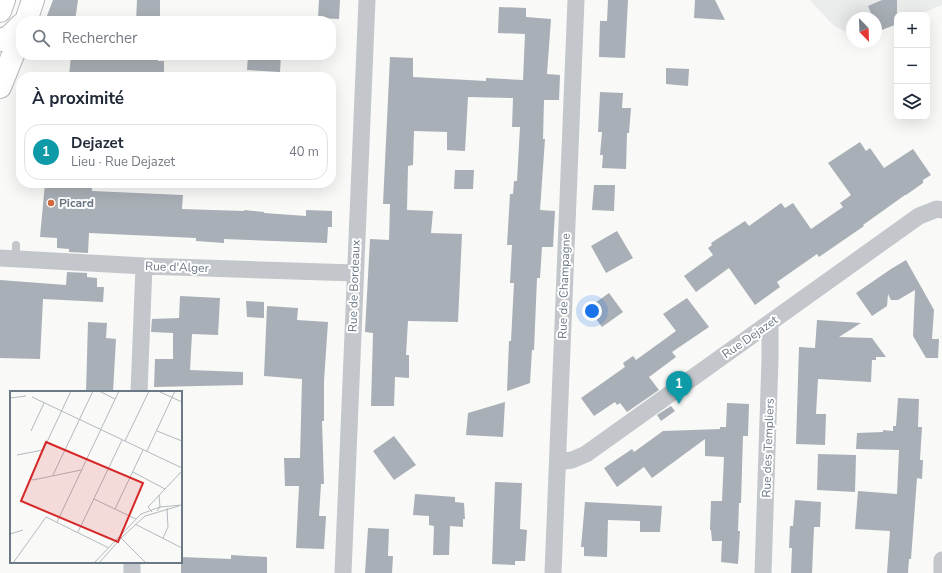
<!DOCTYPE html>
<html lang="fr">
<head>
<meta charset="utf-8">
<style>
	body { margin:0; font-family:"Nunito Sans",sans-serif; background:#f6f6f7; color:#1f2937 }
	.controls { position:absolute; right:12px; top:12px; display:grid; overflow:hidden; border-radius:8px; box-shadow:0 4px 16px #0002 }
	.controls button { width:36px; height:36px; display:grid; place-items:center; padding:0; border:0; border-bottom:1px solid #e0e1e3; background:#fff; color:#1f2937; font:20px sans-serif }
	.compass { position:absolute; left:846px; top:12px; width:36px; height:36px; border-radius:50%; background:#fff; box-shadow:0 4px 16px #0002; rotate:157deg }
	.you { position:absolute; left:592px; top:311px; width:14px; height:14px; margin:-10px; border:3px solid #fff; border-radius:50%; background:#1a73e8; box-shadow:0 0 0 6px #1a73e833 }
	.badge { display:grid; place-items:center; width:26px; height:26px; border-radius:50%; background:#7c3aed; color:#fff; font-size:13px; font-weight:700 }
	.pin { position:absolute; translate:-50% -33px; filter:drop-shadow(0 1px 2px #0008) }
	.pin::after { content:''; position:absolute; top:21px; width:14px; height:12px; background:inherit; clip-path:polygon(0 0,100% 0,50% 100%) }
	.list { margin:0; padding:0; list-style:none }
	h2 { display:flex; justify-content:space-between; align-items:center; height:52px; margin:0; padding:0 16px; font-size:17px }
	h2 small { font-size:13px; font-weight:400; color:#747a83 }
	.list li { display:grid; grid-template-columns:26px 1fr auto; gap:12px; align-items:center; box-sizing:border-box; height:56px; margin:0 8px 8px; padding:0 8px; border:1px solid #e0e1e3; border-radius:16px }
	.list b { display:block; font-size:15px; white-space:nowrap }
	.list p { margin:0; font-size:13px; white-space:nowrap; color:#747a83 }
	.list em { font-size:13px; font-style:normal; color:#747a83 }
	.icon { flex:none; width:22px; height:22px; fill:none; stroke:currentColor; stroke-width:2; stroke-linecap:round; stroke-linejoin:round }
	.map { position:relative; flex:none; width:942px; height:573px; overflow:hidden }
	.search { position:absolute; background:#fff; box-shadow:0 4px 16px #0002; left:16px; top:16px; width:320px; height:44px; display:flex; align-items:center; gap:10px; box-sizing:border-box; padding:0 14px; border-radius:16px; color:#747a83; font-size:15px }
	.panel { position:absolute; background:#fff; box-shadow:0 4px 16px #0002; left:16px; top:72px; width:320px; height:116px; border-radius:16px }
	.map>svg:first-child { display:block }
</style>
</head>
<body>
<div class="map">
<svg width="942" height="573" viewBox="0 0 942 573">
	<rect width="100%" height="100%" fill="#f9f9f7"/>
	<!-- built -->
	<path fill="#eaebeb" d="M810 0H942V5L917 15H897V24L876 33V18H852V35L833 25Z"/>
	<!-- building -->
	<path fill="#a9afb6" d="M53 0H78L75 21H45Z
		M137 0H160V21H136Z
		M319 0H340L339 19 318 18Z
		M608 0H628L625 58 599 57 600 21H607Z
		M695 0H715L725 20 694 18Z
		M882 0H897V24L879 31 876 24V18H873L868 6Z
		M499 7 526 8V17L551 19 547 74 560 75 559 100H544L543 139H545L540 210 555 211 553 247H542L540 278H537L534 350H532L530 383 507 391 509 341H511L514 283H510L512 245H507L510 194H513L514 181H517L520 127H512L513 98 468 97 465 151 447 150V132L414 131 413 165 408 166 407 210 433 211 431 233 462 234 458 322 408 321 406 355H409V378L395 377 394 406H371L373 333 365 332 370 239 389 240 390 204H383L390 57 413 58V77L486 81V78L523 80 525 34 498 33Z
		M71 55H158V61H164V77H69Z
		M248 55H281L280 72 247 70Z
		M666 68 689 69 688 86 666 84Z
		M600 92 623 93 622 108H631L629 133H627L626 169 602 168 603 155H600L602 132H598Z
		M860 142 866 151 870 148 884 168 913 149 931 175 923 180V183L906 195H905L863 225 864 226 819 257 817 254 777 282 780 287 755 305 729 268 696 292 684 276 713 255 708 248 712 245 711 243 745 221 749 226 781 203 785 208 793 203 811 229 843 207 840 203 851 195 828 163Z
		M455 170H474L473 189H454Z
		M45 183H92V191L183 195 182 209 244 211V210L264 212V213L306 216V210L332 211V227H328L327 243 224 239V243L196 241V238L89 233 88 253 69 252V249L57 248V238L40 237Z
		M594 185H615L614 211 592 210Z
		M617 231 633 258 606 273 591 246Z
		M906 260 934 310 932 339H939L938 358H926L913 336 915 290 898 300H891L888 294 887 306 872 316 856 293 891 269Z
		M67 272 87 273V277L97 278V287H104L103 302 43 299 40 359 0 358V280L66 285Z
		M609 293 623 312 602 327 588 308Z
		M180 296 220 298 218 335 192 334 190 370 243 372V385L154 387 155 359H173V333L151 332 152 319 179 318Z
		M687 298 709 327 672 352 676 357 649 377 659 390 627 412 620 403 617 405 615 402 594 416 581 398 625 367 623 363 633 356 636 360 676 331 663 314Z
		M246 301 264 302V318L247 317Z
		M267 306 298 308 297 320 328 322 324 381V421H322L324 484H321L319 516H326L324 549 296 548 299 486H285L284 458H300L302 379 264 376Z
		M817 320 861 323 839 337 872 338 886 357H876V360H872L871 382 818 379 816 414H826L825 445 796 444 799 347 815 348Z
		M88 322 107 323 106 338 116 339 113 392H86Z
		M898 398 919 399 918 427H922L920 460H923L922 479 917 478 911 559H909L908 573H887L890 531 855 529 858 491 897 494 899 450 856 449 857 433 883 432V430L893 431V426H896Z
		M505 402 503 437 466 435 468 413Z
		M727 403 749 404 748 436H743L741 503H739L738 531H740L738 564 721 562 722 541H712L711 530H710L711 501H722L724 457 705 456V439L652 478 644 467 617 487 604 468 632 449 634 452 663 431 720 429V427H726Z
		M671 406 675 411 661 421 657 415Z
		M394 436 416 465 394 480 373 451Z
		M818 454 856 455 855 492 817 490Z
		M495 482 522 483 520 529 527 530 525 561H515V565L492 564Z
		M415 494 455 497V502L464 503 465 519H463V527L450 526 449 555H433L434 526 429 525V516L413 515Z
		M795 500 821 502 820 527H814L812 573H791L792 548H789L790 526H793Z
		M585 502 662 506 660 532H640V521L608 520 607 557 584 556V547H581Z
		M368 528 389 529 388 556H393L392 573H365Z
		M231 555 267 557V573H181V557L231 559Z"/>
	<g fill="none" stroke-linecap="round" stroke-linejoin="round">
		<!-- secondary casing -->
		<g stroke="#b3b8bd" stroke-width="24">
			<path id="secondary" d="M0 40 9 37 21 25"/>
		</g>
		<!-- primary casing -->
		<g stroke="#b4b8bc" stroke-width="24">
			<path id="primary" d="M0 11 4 0
				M26 21 33 0
				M0 87 21 35"/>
		</g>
		<!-- service -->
		<path stroke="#c3c6ca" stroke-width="8" d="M16 259V245"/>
		<!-- minor -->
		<path stroke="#c3c6ca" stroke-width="17" d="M0 258 144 266 355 273
			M139 392 144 266
			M558 462 572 460 586 454 919 216 937 209 942 210
			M132 573V562
			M343 573 367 0
			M553 573 576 0
			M763 573 770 359V323
			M942 573V560"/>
		<!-- secondary -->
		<use href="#secondary" stroke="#fff" stroke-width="22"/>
		<!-- primary -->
		<use href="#primary" stroke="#fff" stroke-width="22"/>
	</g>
	<!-- markers -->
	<circle fill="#d36b3e" stroke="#fff" stroke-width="1.5" cx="51" cy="203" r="4"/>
	<g text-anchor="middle" stroke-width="4" stroke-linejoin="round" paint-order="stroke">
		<!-- poi labels -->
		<g font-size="12" font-weight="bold" fill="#6b7885" stroke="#fff" text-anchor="start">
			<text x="59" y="207">Picard</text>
		</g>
		<!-- street labels -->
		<g font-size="12" fill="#6b7885" stroke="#fff">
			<text transform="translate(177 267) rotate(2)" y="4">Rue d'Alger</text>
			<text transform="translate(354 286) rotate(-88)" y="4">Rue de Bordeaux</text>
			<text transform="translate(564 286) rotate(-88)" y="4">Rue de Champagne</text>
			<text transform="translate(750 337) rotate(-35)" y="4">Rue Dejazet</text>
			<text transform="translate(768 448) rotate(-88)" y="4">Rue des Templiers</text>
		</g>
	</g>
	<!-- overview -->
	<g transform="translate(10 391)">
		<rect width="172" height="172" fill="#f9f9f7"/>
		<path fill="none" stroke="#b3b9bf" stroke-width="1" d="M61 0 20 87 23 89 71 79M89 0 105 8M148 0 172 11M22 6 172 77M0 7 16 5M21 40 34 12M147 40 172 50M115 50 139 0M137 60 165 0M7 64 33 59M123 81 155 98M43 84 83 0M84 108 126 128M105 118 133 59M147 120 150 116 149 104M142 121 138 116 172 80M47 131 109 0M125 133 172 157M68 141 112 49M0 143 13 139M111 147 135 125 169 115M111 147 136 172M153 147 158 136 157 117M3 172 36 126 99 157M84 172 131 123 150 116 172 114M89 172 112 146"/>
		<path fill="#d62828" fill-opacity="0.15" stroke="#d62828" stroke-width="2" d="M36 51 133 92 108 151 11 110Z"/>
		<rect width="172" height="172" fill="none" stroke="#6b7885" stroke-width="2"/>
	</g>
</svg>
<div class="controls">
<button>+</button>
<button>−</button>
<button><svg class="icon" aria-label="layers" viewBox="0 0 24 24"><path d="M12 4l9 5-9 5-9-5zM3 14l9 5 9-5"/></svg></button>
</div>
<svg class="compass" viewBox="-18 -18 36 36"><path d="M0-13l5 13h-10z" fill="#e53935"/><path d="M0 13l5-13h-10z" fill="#747a83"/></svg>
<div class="you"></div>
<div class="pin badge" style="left:679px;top:404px;background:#0f9aa8">1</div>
<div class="search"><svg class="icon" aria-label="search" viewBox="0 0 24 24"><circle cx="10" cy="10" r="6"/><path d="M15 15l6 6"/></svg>Rechercher</div>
<section class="panel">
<h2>À proximité<small></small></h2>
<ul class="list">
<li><span class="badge" style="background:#0f9aa8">1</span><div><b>Dejazet</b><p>Lieu · Rue Dejazet</p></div><em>40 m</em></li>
</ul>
</section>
</div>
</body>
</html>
